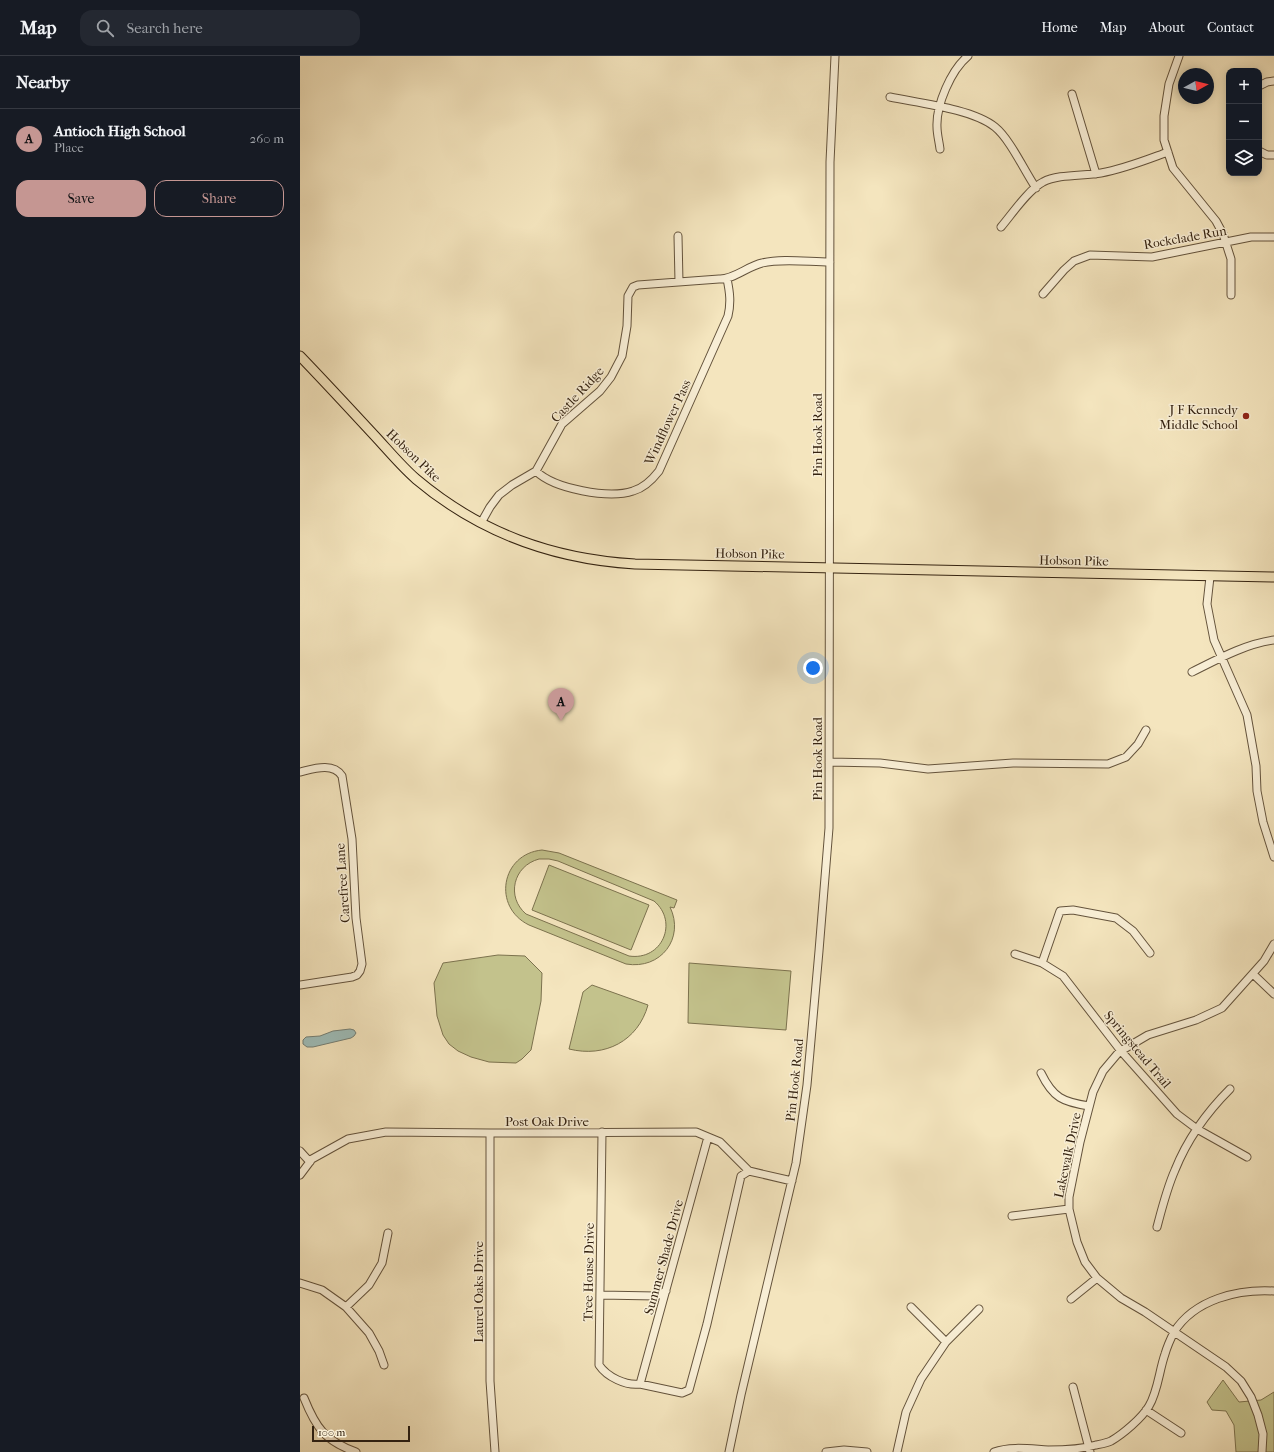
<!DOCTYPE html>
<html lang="en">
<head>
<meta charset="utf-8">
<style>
	body { margin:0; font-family:"IM FELL French Canon",serif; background:#242831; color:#f1f3f6 }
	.controls { position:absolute; right:12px; top:12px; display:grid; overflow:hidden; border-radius:8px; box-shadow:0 2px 10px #0003 }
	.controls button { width:36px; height:36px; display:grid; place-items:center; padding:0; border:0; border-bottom:1px solid #363941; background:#171b24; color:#f1f3f6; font:20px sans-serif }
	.compass { position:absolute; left:878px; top:12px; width:36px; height:36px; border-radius:50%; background:#171b24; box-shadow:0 2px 10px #0003; rotate:82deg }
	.scale { position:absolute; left:12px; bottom:10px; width:98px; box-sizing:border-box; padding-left:4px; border:2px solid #342210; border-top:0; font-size:11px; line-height:14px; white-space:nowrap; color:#342210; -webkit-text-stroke:3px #f8eed5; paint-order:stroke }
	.you { position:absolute; left:513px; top:612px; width:14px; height:14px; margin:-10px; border:3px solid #fff; border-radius:50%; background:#1a73e8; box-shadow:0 0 0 6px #1a73e833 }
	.badge { display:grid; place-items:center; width:26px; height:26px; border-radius:50%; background:#c59692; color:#111; font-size:13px; font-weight:700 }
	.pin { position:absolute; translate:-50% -33px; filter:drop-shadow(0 1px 2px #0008) }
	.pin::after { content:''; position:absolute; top:21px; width:14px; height:12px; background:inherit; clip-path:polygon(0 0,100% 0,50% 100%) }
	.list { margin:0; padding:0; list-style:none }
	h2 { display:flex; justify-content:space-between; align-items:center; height:52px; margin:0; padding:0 16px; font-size:17px }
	h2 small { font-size:13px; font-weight:400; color:#9ea1a6 }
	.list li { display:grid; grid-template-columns:26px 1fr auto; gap:12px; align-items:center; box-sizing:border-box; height:60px; padding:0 16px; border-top:1px solid #363941 }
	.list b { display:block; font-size:15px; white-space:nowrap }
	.list p { margin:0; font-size:13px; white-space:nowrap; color:#9ea1a6 }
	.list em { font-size:13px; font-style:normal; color:#9ea1a6 }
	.actions { display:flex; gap:8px; padding:12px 16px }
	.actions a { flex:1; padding:9px 0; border:1px solid #c59692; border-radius:12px; text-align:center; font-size:14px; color:#c59692 }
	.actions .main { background:#c59692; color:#111 }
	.icon { flex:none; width:22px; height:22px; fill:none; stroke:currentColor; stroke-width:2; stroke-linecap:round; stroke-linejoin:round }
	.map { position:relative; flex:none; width:974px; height:1396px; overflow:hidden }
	header { display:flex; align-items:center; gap:24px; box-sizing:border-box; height:56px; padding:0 20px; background:#171b24; border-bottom:1px solid #363941 }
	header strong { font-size:19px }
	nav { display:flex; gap:22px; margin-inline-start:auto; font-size:14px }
	.search { width:280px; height:36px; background:#242831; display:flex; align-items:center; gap:10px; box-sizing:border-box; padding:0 14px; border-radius:12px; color:#9ea1a6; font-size:15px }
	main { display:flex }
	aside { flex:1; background:#171b24 }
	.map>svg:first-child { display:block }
</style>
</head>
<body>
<header>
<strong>Map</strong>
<div class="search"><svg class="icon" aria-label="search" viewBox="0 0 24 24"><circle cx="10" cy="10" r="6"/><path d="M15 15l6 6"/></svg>Search here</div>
<nav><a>Home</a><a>Map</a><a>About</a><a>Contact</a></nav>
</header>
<main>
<aside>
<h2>Nearby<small></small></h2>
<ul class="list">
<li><span class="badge">A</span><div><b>Antioch High School</b><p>Place</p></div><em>260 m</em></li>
</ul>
<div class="actions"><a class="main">Save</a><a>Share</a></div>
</aside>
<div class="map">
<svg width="974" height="1396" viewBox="0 0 974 1396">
	<rect width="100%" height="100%" fill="#f4e5be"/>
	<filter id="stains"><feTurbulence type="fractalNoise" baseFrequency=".005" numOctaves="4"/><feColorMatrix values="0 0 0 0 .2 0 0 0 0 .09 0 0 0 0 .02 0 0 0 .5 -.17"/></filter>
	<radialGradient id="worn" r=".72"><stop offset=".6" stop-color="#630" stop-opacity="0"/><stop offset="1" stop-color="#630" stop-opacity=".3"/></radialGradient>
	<!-- green -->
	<path fill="#c3c28c" stroke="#7c724e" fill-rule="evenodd" d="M242 794 259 797 377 844 374 852 370 851C385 882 361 914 326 908L229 869C192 851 201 798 242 794ZM239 803H249L258 805 354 845C379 866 362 905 329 900L226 858C206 841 213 810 239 803Z
		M249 809 349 849 331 894 232 854Z
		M198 899 225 900 242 917 241 945 231 994 222 1003 216 1007 189 1006 171 1001 158 995 149 988 143 979 137 960 134 927 143 907Z
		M389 907 491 915 486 974 388 967Z
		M292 929 348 949C338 985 305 1002 269 993L283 936Z
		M923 1324 939 1346 961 1344 974 1336V1396H936L934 1369 926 1355 912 1354 907 1346Z"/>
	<!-- water -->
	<path fill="#9ebdb9" stroke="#747f75" d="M50 973 54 974 56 977 54 980 51 982 13 991H7L3 988V984L6 981 20 980 33 975Z"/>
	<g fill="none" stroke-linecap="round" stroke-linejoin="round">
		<!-- minor casing -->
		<g stroke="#64533c" stroke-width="9">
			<path id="minor" d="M879 0 869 28 864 60V84L873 112 916 165 923 178 931 203V239
				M959 30 967 26 974 25
				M772 38 796 118
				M590 41C619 47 673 53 695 71 710 83 725 116 736 132
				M640 93C639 85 637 78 637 71 636 49 651 14 668 0
				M959 95 967 99H974
				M701 171C712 158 729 133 743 126 758 118 783 120 801 117 824 113 846 104 868 96
				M378 180 379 226
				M743 238 764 214 774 205 790 199 852 201 951 181H974
				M236 415C254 433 309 443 333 435 344 432 352 424 359 415L428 260C431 247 430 237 427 223
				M181 467 190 451 199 439 212 429 236 415 262 368 300 335 311 321 322 300 327 270 328 240 333 231 338 229 419 223C433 224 448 210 462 207 482 202 509 206 530 206
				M910 521 907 548 914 584 947 659 956 710 957 735 963 766 974 801
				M892 616C918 603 945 588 974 584
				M529 706 580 707 628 713 713 707 808 708 826 701 838 688 846 674
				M0 716C13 713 33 706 42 720L52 783 56 862 62 908 60 915 57 919 52 921 0 929
				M715 898 742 907 763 920 821 995 877 1058 897 1073 947 1101
				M742 907 760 855 773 854 816 862 833 875 850 897
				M953 918 974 938
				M741 1017C753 1042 763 1046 789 1050
				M302 1076 299 1309C307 1321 326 1330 340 1328L382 1337 389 1334 407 1268 441 1120 449 1115
				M190 1077V1325L195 1396
				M0 1095 10 1106
				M0 1119 12 1103 48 1083 86 1076 190 1077 396 1076 420 1086 449 1115 492 1125
				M712 1160 769 1153
				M857 1171C862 1152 867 1132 875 1114 887 1084 907 1056 930 1033
				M0 1227 22 1234 46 1251 69 1277 79 1295 84 1309
				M300 1239 356 1240 366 1235
				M771 1243 797 1222
				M46 1251 69 1229 82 1207 88 1177
				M611 1251 646 1286
				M340 1328 408 1081
				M773 1331 790 1396
				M4 1342C16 1372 25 1385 56 1396
				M846 1354 881 1377
				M429 1396 441 1339 496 1107 507 1029 519 895 529 772 530 106 535 0
				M526 1396 544 1394 567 1396
				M597 1396 606 1356 621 1323 646 1286 679 1253
				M694 1396C711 1390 730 1393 748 1394 763 1394 782 1393 796 1389 801 1388 807 1387 811 1385 823 1378 842 1362 849 1350 858 1335 859 1315 865 1298 867 1291 871 1282 874 1276 895 1243 938 1233 974 1235
				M962 1396 963 1378 958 1359 951 1341 941 1325 926 1311 845 1256 821 1242 797 1222 785 1206 777 1186 769 1153V1141L780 1086 793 1036 803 1015 819 996 848 979 896 964 922 952 964 905 974 888"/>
		</g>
		<!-- major casing -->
		<g stroke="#342210" stroke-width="11">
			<path id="major" d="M0 300C25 326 50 353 74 379 88 394 101 410 116 423 180 477 252 503 335 508L974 521"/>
		</g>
		<!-- minor -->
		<use href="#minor" stroke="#f8eed5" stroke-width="7"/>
		<!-- major -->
		<use href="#major" stroke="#f4e5be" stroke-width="9"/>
	</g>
	<!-- markers -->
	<circle fill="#8f2418" stroke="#f8eed5" stroke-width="1.5" cx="946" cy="360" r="4"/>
	<g text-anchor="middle" stroke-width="3" stroke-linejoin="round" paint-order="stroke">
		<!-- street labels -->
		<g font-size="13" fill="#342210" stroke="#f8eed5">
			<text transform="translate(885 181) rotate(-10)" y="5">Rockclade Run</text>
			<text transform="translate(277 338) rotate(-47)" y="5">Castle Ridge</text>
			<text transform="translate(367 366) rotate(-65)" y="5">Windflower Pass</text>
			<text transform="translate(517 379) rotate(-90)" y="5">Pin Hook Road</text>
			<text transform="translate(114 399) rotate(44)" y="5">Hobson Pike</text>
			<text transform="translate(450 497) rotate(1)" y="5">Hobson Pike</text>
			<text transform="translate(774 504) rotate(1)" y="5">Hobson Pike</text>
			<text transform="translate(517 703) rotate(-90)" y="5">Pin Hook Road</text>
			<text transform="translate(42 827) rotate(-94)" y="5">Carefree Lane</text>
			<text transform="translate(838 993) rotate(50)" y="5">Springstead Trail</text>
			<text transform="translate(494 1024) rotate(-84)" y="5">Pin Hook Road</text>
			<text x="247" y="1070">Post Oak Drive</text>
			<text transform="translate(767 1099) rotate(-78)" y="5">Lakewalk Drive</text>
			<text transform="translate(363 1201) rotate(-75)" y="5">Summer Shade Drive</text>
			<text transform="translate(288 1216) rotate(-89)" y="5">Tree House Drive</text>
			<text transform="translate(178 1236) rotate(-90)" y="5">Laurel Oaks Drive</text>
		</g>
		<!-- poi labels -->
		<g font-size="13" fill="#342210" stroke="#f8eed5" text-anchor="end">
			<text x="938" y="358">J F Kennedy<tspan x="938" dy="15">Middle School</tspan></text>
		</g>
	</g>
	<rect width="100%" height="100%" filter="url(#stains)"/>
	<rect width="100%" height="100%" fill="url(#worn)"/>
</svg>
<div class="controls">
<button>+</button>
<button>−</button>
<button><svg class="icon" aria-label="layers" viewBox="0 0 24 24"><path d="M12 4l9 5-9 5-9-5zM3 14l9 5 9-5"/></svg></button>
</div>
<svg class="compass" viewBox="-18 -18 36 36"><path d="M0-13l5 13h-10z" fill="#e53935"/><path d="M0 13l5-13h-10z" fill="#9ea1a6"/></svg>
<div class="scale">100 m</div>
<div class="you"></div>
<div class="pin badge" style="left:261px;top:665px">A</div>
</div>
</main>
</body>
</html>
